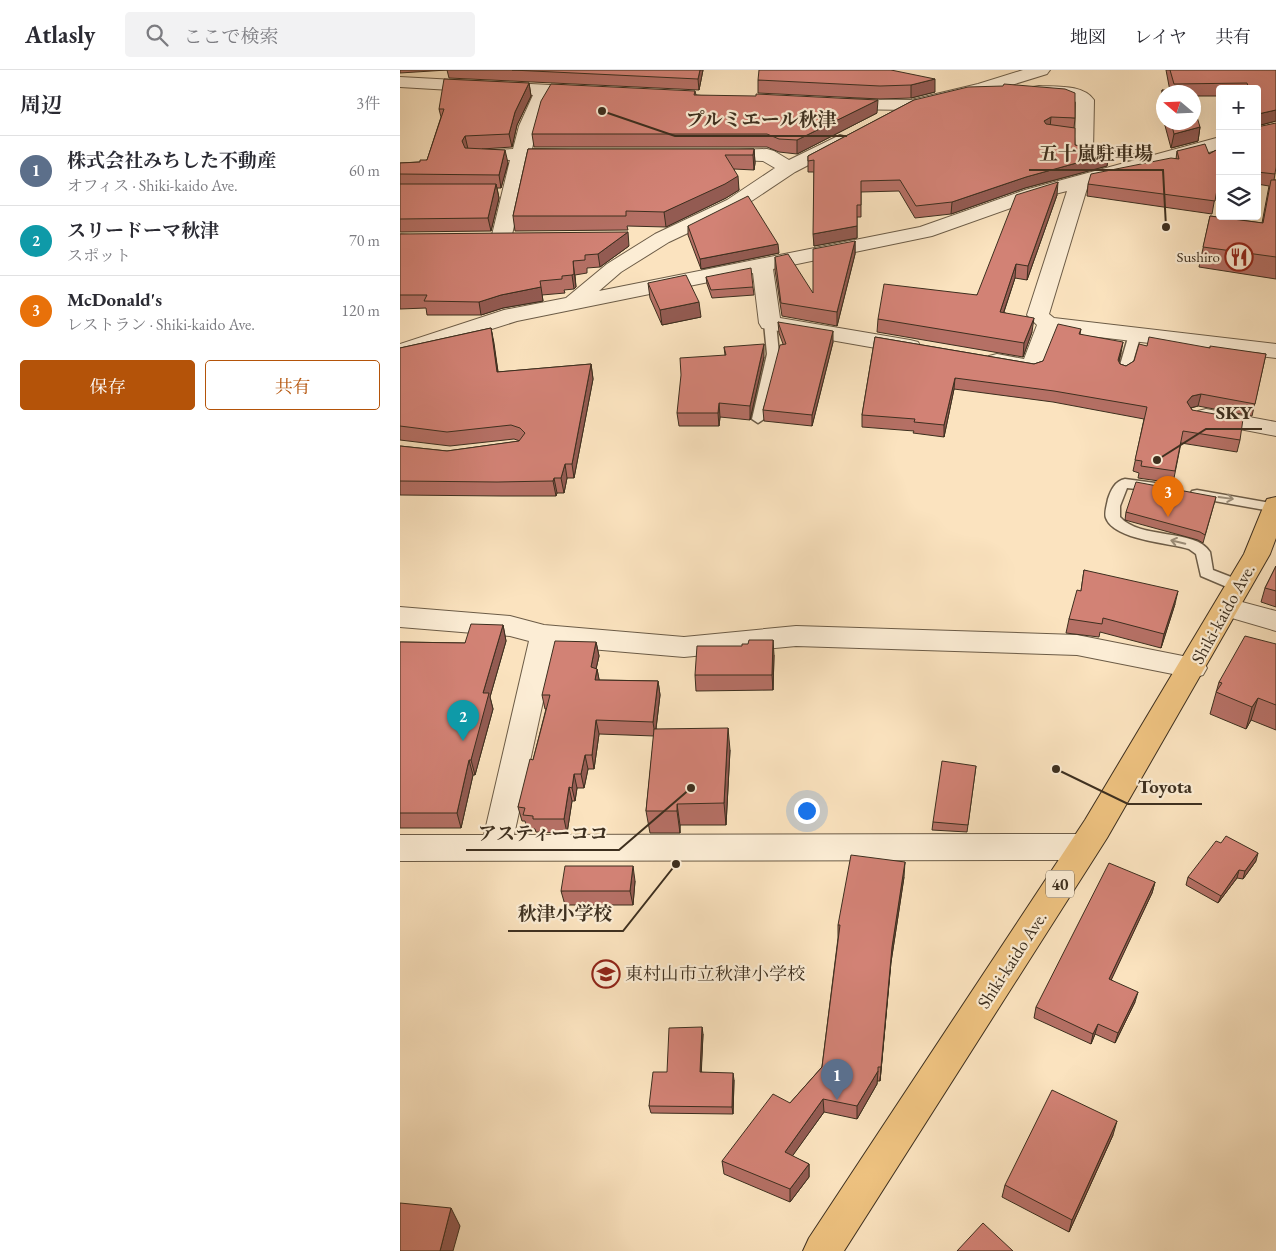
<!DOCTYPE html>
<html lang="ja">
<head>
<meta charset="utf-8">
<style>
	body { margin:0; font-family:"EB Garamond","Noto Serif JP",serif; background:#f2f2f3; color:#2b2b33 }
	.controls { position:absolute; right:15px; top:15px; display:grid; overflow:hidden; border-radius:5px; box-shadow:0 5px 20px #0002 }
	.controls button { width:45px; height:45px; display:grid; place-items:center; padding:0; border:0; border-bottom:1px solid #e1e1e2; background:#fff; color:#2b2b33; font:25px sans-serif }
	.compass { position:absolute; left:756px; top:15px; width:45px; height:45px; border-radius:50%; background:#fff; box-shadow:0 5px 20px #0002; rotate:289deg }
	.you { position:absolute; left:406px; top:740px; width:18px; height:18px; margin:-12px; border:4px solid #fff; border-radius:50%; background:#1a73e8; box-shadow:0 0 0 8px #1a73e833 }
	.badge { display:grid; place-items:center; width:32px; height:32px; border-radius:50%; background:#b45309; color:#fff; font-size:16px; font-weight:700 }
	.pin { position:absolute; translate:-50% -41px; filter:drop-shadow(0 1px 2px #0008) }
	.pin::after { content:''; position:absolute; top:26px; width:18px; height:15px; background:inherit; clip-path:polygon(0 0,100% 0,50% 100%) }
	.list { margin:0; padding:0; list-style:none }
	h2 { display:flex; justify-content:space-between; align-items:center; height:65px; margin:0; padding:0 20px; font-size:21px }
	h2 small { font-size:16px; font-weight:400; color:#7c7c81 }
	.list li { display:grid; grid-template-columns:32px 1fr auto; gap:15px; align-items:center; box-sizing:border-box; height:70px; padding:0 20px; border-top:1px solid #e1e1e2 }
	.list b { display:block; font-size:19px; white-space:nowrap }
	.list p { margin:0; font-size:16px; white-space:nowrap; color:#7c7c81 }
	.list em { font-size:16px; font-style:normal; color:#7c7c81 }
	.actions { display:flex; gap:10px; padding:15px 20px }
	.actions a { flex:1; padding:11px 0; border:1px solid #b45309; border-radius:5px; text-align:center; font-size:18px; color:#b45309 }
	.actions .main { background:#b45309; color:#fff }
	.icon { flex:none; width:28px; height:28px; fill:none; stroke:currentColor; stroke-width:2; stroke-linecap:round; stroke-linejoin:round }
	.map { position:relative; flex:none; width:876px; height:1181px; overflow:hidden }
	header { display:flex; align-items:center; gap:30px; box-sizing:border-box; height:70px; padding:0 25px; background:#fff; border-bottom:1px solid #e1e1e2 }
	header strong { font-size:24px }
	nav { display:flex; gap:28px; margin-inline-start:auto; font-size:18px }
	.search { width:350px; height:45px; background:#f2f2f3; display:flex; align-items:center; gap:12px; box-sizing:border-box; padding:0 18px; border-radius:5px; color:#7c7c81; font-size:19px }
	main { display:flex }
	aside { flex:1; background:#fff }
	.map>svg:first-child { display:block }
</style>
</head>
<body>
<header>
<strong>Atlasly</strong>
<div class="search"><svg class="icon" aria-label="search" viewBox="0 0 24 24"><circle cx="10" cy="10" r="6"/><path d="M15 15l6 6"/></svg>ここで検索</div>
<nav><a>地図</a><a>レイヤ</a><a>共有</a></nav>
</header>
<main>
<aside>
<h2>周辺<small>3件</small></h2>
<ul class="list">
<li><span class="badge" style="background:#5c6f8a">1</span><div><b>株式会社みちした不動産</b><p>オフィス · Shiki-kaido Ave.</p></div><em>60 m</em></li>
<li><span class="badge" style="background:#0f9aa8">2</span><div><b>スリードーマ秋津</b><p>スポット</p></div><em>70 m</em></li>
<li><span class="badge" style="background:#e8710a">3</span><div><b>McDonald's</b><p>レストラン · Shiki-kaido Ave.</p></div><em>120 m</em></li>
</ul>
<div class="actions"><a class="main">保存</a><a>共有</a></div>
</aside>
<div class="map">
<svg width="876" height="1181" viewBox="0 0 876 1181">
	<rect width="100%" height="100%" fill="#fbe3bf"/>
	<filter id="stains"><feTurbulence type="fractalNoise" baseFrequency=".004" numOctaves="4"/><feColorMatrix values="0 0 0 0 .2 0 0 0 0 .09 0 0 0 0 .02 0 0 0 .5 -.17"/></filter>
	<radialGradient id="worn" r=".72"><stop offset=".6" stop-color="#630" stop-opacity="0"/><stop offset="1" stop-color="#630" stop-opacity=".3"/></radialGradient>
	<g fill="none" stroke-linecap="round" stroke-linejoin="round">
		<!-- service casing -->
		<g stroke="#6c5c47" stroke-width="3">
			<path id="service" d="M690 78 755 88 760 91 755 94 686 83 685 81Z
				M370 249 376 253 379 284 364 349 358 353 352 349 367 284 364 253Z
				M735 260 741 264 730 302 724 306 720 305 718 302 729 264Z
				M725 409 755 413 760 414 762 417 760 420 755 421 727 418 720 436V447C740 470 795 458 810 482L813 500 844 512 846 516 844 520H834L801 506 796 484 789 479C770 473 714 470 706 448 704 443 707 435 708 429 711 420 715 411 725 409Z
				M797 420 876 434V442L792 427 790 424 792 421Z"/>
		</g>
		<!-- minor casing -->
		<g stroke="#6c5c47" stroke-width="2">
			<path id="minor" d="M623 0H650L647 4 589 22 511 40 441 39 435 38 432 34 435 30 441 29 511 30 578 14Z
				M0 7 186 17 192 18 195 22 192 26 186 27 152 26C140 39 136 61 132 79L170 80 172 84 170 88 129 90 111 169 108 173 101 175 94 173 91 169 110 90 68 89 66 85 68 81 113 79 119 56 133 25 0 17Z
				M639 16C656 17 683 14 694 30L693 81 691 85 684 87 677 85 675 81 676 32 670 29 633 25 630 21 633 17Z
				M440 65 447 67 449 71 447 75 395 102 341 138 269 172 221 202 199 221 520 157 625 120 820 67V79L688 115 649 244 654 248 876 274V288L656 262 640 302 632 304 589 296 586 291 589 286 597 284 624 289 637 255 627 245 667 121 639 128 532 166 373 199 380 248 510 270 518 272 521 277 518 282 510 284 362 258 359 253 353 203 117 251 0 288V274L104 240 166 228 207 194 255 164 327 130 375 98 363 91 309 89 307 85 309 81 367 79 374 81 389 90Z
				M806 339 876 352V366L798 351 794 346 798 341Z
				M827 528 876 541V561L818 544 814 537 818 530Z
				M0 537 110 546 144 555 284 567 396 556 677 565 793 588 803 591 807 598 803 605 793 608 677 585 396 576 284 587 155 576 114 765 684 764 695 768 699 777 695 786 684 790 0 791V765H84L129 571 110 566 0 557Z"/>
		</g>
		<!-- primary casing -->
		<g stroke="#3d2f1f" stroke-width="2">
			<path id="primary" d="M876 427V468L870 484 707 768 444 1181H403L409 1168 685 750 844 484 864 435 867 429Z"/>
		</g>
		<!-- service -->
		<use href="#service" fill="#fcedd5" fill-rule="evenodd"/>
		<!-- minor -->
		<use href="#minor" fill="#fcedd5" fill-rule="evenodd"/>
		<!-- primary -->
		<use href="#primary" fill="#eec280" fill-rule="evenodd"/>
	</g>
	<!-- wall -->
	<path fill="#b57065" stroke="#3d2f1f" d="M0 0H303L299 20 49 8 47 0 0 3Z
		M491 0 535 22 511 28 480 29 358 23V10Z
		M766 0H876V51L857 56V19H820V26H794V22H764V49L760 34 762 20 770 21Z
		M129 13 131 26 117 55 112 77 82 79 108 93 101 118H97L99 128 91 161 0 162V93L20 92 27 90 41 47 39 39Z
		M295 21 296 25 477 43 397 84 379 82 367 77H134L132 64Z
		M514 30 675 48 674 58 675 75 709 84 707 96 625 118 551 144 515 148 499 121 461 122V147H457V168L414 176V102H408V86Z
		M764 52H794L800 57 798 71 771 78Z
		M857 57 875 104 874 110H876V209L799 197 810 146 862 153 869 116 857 114Z
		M820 78V110H818L812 144 687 126 688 114 776 89 777 81 809 84Z
		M128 79H354L355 93 354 100 334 99 339 120 326 128 266 157 227 156 228 160 115 161 113 146Z
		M657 125 627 210 615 208 604 242 632 262 623 287 477 262 478 249 577 225Z
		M288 156 379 183 301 199 288 165Z
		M0 164 229 176 200 197 187 198V203L175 205 176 217 174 219 164 220 165 223 142 225 143 231 103 238 81 245H27L26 238 0 239Z
		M455 171V184L437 256 382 246 375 200V187L413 223Z
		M306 207 353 217 354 225 312 228 307 214Z
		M248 213 301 247 262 255 250 228Z
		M378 252 433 272 412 356 364 351 363 340 383 274 379 263Z
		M91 258 98 302 191 294 193 309 174 408H167L164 423H157L156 426H101L0 425V376L47 381 120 371 114 369 50 376 0 370V278Z
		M681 259 680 264 721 283 719 292 720 294 726 296 734 291 747 276 810 278 866 284 852 346 798 336 791 338 792 340 840 370 837 382 781 373 773 413 738 408 739 403 733 401 744 349 653 332 554 319 544 367 513 363 514 361 462 357V345L475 267 634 294 643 291Z
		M324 277 364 287 350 350 320 347 319 356H279L277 343 325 285Z
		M816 427 803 473 798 470 725 450 726 442Z
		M876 496V537L861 532 865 518Z
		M684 500 775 534 761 578 700 562 699 567 666 563 669 549 681 521Z
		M103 555 106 571 90 627 93 639 75 705H73L61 758H0V572L65 573Z
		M196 572 199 586 196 599H197L199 610 258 611 260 625 256 659 330 680 326 755H280V763H250L246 741 254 666 199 664 194 699H188L184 718H177L175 731H172L167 763 136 762 135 759H127L125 751H122L118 737 133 690 146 639H145L142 625Z
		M876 574V660L851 650 846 659 810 644 819 612Z
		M374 585 373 620 296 621 295 605Z
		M576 696 567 762 532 760 533 752Z
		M856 791 843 809 837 808 818 833 786 815 788 807Z
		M504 807 491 892 480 1011H477V1014L457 1049 424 1042 392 1086 409 1094V1107L390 1132 324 1104 322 1091 390 1033 422 997 438 868V855Z
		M235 811 233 835H165L161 821Z
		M755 812 752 823 711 909 735 932 715 973 695 964 691 974 634 948 636 937Z
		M303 964 301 1002 334 1010 333 1044 251 1043 249 1036 267 1002Z
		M713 1065 669 1162 602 1127 605 1115Z"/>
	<!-- shaded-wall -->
	<path fill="#935b52" stroke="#3d2f1f" d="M300 0H303L299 20 298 9Z
		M535 9V22L511 28V15Z
		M129 13 131 26 117 55 112 77 109 64 115 42Z
		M478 30 477 43 397 84V70Z
		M876 40V51L857 56 858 44Z
		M651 47 650 58 643 62 644 51Z
		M800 57 798 71 771 78 774 64Z
		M65 66 68 79 64 84 62 71Z
		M354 79 355 93 354 100 353 85Z
		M105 80 108 93 101 118 99 105Z
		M709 84 707 96 625 118 551 144 552 132 626 107Z
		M338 106 339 120 326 128 266 157 264 142Z
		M658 112 657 125 627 210 628 196Z
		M96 114 99 128 91 161 88 148Z
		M457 156V168L414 176 413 164Z
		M228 162 229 176 200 197 198 184Z
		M455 171V184L437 256V242Z
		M378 174 379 183 301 199 300 189Z
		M173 191 176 217 174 219 172 205Z
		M616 194 615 208 599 256 600 242Z
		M141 217 143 231 103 238 81 245 79 232 101 225Z
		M299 232 301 247 262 255 260 240Z
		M634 248 632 262 623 287 624 273Z
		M91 258 94 273 100 316 97 302Z
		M433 261V272L412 356V345Z
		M723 272 721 283 716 301 718 290Z
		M364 274V287L350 350V336Z
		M191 294 193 309 174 408 172 394Z
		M555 308 554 319 544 367V355Z
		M801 324 798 336 790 338 787 332 792 326Z
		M319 333 320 347 319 356 318 343Z
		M165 394 167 408 164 423 161 408Z
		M154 408 157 423 156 426 153 411Z
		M778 521 775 534 761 578 764 564Z
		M103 555 106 571 90 627 93 639 75 705 71 690 83 623Z
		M373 570 374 585 373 620 372 605Z
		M196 572 199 586 193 612 191 597Z
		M197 599 200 614 195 610Z
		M258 611 260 625 255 666 253 652Z
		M858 628 851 650 846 659 852 637Z
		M196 650 199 664 194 699 192 685Z
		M328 658 330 680 326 755 324 733Z
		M185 685 188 699 184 718 181 704Z
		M69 690 73 705 61 758 57 743Z
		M174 704 177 718 175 731 172 718Z
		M169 717 172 731 167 763 164 749Z
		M277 734 280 755V763L277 741Z
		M858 783 856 791 843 809 845 801Z
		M505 792 504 807 491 892 480 1011 492 877Z
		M233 796 235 811 233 835 230 821Z
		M839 800 837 808 818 833 821 826Z
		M755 812 752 823 707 919 709 909Z
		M738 922 735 932 715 973 718 963Z
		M698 954 695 964 691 974 693 964Z
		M302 957 303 964 301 1009 300 1002Z
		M478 1001 477 1014 457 1049V1036Z
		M333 1003 334 1010 333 1044 332 1037Z
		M423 1029 424 1042 386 1095 385 1082Z
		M717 1051 713 1065 669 1162 672 1150Z
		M409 1094V1107L390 1132V1119Z
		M51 1138 60 1156 53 1181H40Z"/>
	<!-- building -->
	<path fill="#d28275" stroke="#3d2f1f" d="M112 0H300L298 9Z
		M359 0H491L535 9 511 15 480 16 358 10Z
		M770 0H876V40L858 44 857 19H849L847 13 774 14Z
		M44 9 129 13 115 42 109 64 65 66 62 71 65 78 105 80 99 105 0 104V93L20 92V90H27L44 39H39Z
		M151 14 295 21 294 25 356 26V24L478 30 397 70 379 69 367 64H132L141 31Z
		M604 14 665 19 675 23V48L651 47 644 51 646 54 675 58V75L685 77 693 75 708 78 709 84 626 107 552 132 516 136 500 110 461 111V135H457V156L413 164 414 90 408 91V86L514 30 568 17 603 16Z
		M762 20 788 22H764V26Z
		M794 37 800 57 774 64 771 52H794Z
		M876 53V97L875 104 857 102V57Z
		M805 74 809 84 820 78V102L815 131 688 114 691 104 771 88 779 89 777 81Z
		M128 79H354L353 85H325L338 106 325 114 264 142 226 141V146H113Z
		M871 110H876V187L803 177 810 146 863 153Z
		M658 112 628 196 616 194 600 242 634 248 624 273 478 249 484 214 577 225 616 125Z
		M0 114H96L88 148 0 149Z
		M348 126 378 174 300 189 288 156Z
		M228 162 198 184 185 185V190L173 191 174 204 172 205 162 206V209L140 211 141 217 101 225 79 232 24 231 27 225H0V164Z
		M455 171 437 242 381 233 375 187 388 184 413 223V179Z
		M351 198 353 217 311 220 306 207Z
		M286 205 299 232 260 240 248 213Z
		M378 252 433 261 412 345 363 340 380 275 386 274Z
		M658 254 681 259 679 264 723 272 718 290 720 294 726 296 734 291 739 274 747 276 749 267 810 278V276L866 284 855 334 801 324 792 326 787 332 792 340 843 349 840 370 783 361 775 401 741 396 742 391 735 390 747 337 654 321 555 308 544 355 514 352 515 349 462 345 475 267 634 294 643 291Z
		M91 258 97 302 191 294 172 394H165L161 408H154L153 411 97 412 0 411V376L47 381 119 371 125 363 120 358 111 355 47 362 0 356V278Z
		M364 274 350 336 319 333 318 343H277L281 305 280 288 326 285 324 277Z
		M736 412 816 427 805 465 800 462 726 442Z
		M876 496V521L865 518Z
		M684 500 778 521 764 564 703 548 702 554 669 549 677 520 681 521Z
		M71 554 103 555 83 623H89L71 690H69L57 743H0V572L65 573Z
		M845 566 876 574V635L858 628 852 637 816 622 822 613 819 612Z
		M349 570H373L372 605H295L297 576H342V574H348Z
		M155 571 196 572 191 597 197 599 195 610 258 611 253 652 196 650 192 685H185L181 704H174L172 718 169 717 164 749H133V746L123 745 125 738 118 737 130 689 133 690 150 625H142Z
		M328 658 324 733 277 734V741H246L254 659Z
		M542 691 576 696 568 755 533 752Z
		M826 766 858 783 845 801 839 800 821 826 788 807 816 771 821 773Z
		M451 785 505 792 492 877 481 997H478V1001L457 1036 423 1029 385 1082 409 1094 390 1119 322 1091 373 1024 390 1033 422 997 440 855H438Z
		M709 793 755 812 709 909 738 922 718 963 698 954 693 964 636 937Z
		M165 796H233L230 821H161Z
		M302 957 300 1002 333 1003 332 1037 249 1036 253 1002H267L269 958Z
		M652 1020 717 1051 672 1150 605 1115Z
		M0 1133 51 1138 40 1181H0Z
		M583 1153 613 1181H557Z"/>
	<!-- one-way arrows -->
	<defs><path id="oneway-shaft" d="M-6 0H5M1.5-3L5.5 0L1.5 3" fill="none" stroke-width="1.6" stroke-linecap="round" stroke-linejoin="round" transform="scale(1.25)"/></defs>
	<g stroke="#9c8e7a">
		<use href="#oneway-shaft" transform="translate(826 428) rotate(8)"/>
		<use href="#oneway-shaft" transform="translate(778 472) rotate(-167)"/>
	</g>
	<!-- icons -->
	<defs>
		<g id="restaurant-ring" transform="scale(1.4375)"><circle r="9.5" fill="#fcedd5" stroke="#8f2418" stroke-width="1.5"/><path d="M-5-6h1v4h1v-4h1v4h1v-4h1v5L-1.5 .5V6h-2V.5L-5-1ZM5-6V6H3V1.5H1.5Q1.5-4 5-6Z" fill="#8f2418"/></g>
		<g id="school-ring" transform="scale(1.4375)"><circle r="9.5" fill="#fcedd5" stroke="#8f2418" stroke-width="1.5"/><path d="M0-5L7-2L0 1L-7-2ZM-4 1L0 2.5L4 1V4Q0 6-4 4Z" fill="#8f2418"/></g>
	</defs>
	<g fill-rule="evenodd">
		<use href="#restaurant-ring" x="839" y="187"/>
		<use href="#school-ring" x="206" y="904"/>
	</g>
	<g text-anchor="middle" stroke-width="4.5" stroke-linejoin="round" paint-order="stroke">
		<!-- far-poi labels -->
		<g font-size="15" fill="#3d2f1f" stroke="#fcedd5" text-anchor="end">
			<text x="820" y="192">Sushiro</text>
		</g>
		<!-- shield labels -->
		<rect fill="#fcedd5" stroke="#766856" stroke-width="1" x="646" y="800.5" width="28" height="27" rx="4"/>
		<g font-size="16" font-weight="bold" fill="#3d2f1f">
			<text x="660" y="820">40</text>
		</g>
		<!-- street labels -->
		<g font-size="18" fill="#3d2f1f" stroke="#fcedd5">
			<text transform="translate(823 544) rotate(-61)" y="6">Shiki-kaido Ave.</text>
			<text transform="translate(612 890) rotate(-57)" y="6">Shiki-kaido Ave.</text>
		</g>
		<!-- poi labels -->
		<g font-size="18" fill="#3d2f1f" stroke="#fcedd5" text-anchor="start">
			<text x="225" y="910">東村山市立秋津小学校</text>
		</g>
	</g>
	<!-- callouts -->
	<path fill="none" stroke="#3d2f1f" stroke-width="2" d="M202 41L275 66H447M766 157L763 100H629M757 390L806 359H862M656 699L728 734H802M291 718L219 780H66M276 794L223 861H108"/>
	<g fill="#3d2f1f" stroke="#fcedd5" stroke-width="2">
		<circle cx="202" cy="41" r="5"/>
		<circle cx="766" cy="157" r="5"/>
		<circle cx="757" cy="390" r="5"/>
		<circle cx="656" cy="699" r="5"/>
		<circle cx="291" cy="718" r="5"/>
		<circle cx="276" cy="794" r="5"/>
	</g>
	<g font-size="19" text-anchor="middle" font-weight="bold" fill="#3d2f1f" stroke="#fcedd5" stroke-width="4.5" stroke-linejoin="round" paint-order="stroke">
		<text x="361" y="56">プルミエール秋津</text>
		<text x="696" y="90">五十嵐駐車場</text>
		<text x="834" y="349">SKY</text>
		<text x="765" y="723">Toyota</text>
		<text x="143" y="770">アスティーココ</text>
		<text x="165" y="850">秋津小学校</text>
	</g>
	<rect width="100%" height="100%" filter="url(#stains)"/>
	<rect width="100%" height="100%" fill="url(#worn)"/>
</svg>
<div class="controls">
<button>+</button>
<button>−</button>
<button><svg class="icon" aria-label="layers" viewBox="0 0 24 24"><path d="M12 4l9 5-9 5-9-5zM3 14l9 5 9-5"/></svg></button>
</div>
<svg class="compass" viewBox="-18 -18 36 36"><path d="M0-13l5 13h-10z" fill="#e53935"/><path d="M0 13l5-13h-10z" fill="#7c7c81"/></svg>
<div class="you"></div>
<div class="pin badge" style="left:437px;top:1030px;background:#5c6f8a">1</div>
<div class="pin badge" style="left:63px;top:671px;background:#0f9aa8">2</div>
<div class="pin badge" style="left:768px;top:447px;background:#e8710a">3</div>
</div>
</main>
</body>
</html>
